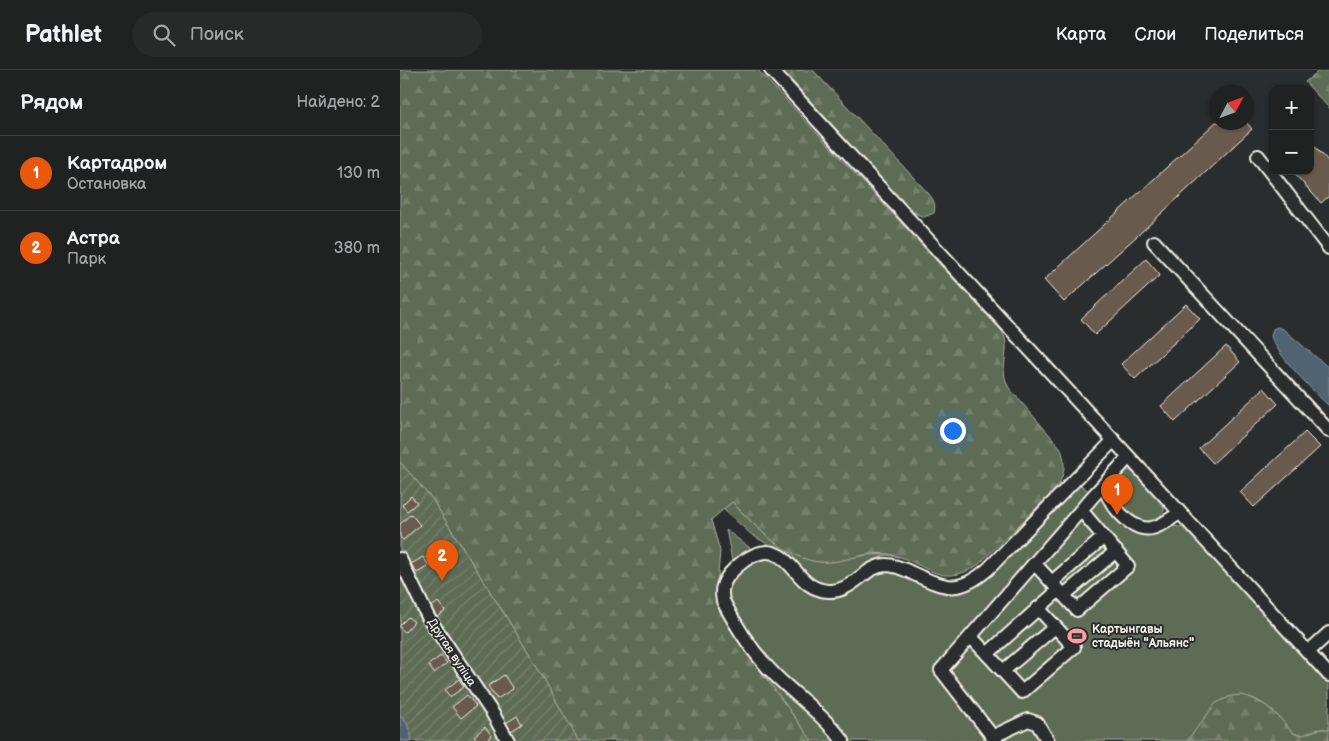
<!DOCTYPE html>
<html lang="ru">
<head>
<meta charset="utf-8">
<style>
	body { margin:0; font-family:"Balsamiq Sans",sans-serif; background:#282a2a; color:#f1f3f6 }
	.controls { position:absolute; right:15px; top:15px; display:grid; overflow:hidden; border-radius:10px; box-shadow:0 1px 4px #0004 }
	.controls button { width:45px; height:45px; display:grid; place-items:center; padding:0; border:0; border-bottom:1px solid #3d3f40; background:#202222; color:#f1f3f6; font:25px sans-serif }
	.compass { position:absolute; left:809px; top:15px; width:45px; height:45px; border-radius:50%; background:#202222; box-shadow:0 1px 4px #0004; rotate:49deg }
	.you { position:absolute; left:552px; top:360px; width:18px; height:18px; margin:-12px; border:4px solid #fff; border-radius:50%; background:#1a73e8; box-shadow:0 0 0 8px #1a73e833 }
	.badge { display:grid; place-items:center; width:32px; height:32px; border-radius:50%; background:#ea580c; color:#fff; font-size:16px; font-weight:700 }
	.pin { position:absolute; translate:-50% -41px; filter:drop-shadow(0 1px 2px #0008) }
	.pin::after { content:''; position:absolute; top:26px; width:18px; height:15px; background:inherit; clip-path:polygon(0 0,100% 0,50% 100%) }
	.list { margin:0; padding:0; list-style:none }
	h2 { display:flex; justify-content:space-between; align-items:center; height:65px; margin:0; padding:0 20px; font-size:21px }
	h2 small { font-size:16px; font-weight:400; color:#a2a4a5 }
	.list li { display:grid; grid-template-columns:32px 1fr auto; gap:15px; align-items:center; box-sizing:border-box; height:75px; padding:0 20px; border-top:1px solid #3d3f40 }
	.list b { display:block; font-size:19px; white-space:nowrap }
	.list p { margin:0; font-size:16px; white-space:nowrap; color:#a2a4a5 }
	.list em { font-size:16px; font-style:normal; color:#a2a4a5 }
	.icon { flex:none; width:28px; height:28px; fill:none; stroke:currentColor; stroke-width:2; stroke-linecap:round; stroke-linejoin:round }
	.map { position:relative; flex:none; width:929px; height:671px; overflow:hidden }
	header { display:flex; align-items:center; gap:30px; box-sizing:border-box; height:70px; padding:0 25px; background:#202222; border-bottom:1px solid #3d3f40 }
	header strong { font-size:24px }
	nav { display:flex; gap:28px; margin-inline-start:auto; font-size:18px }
	.search { width:350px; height:45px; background:#282a2a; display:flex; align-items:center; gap:12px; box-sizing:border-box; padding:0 18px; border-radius:28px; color:#a2a4a5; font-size:19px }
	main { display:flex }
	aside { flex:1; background:#202222 }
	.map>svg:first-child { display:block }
</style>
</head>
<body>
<header>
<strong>Pathlet</strong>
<div class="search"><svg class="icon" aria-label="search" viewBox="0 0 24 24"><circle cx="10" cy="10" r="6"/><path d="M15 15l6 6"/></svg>Поиск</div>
<nav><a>Карта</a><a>Слои</a><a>Поделиться</a></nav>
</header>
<main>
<aside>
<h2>Рядом<small>Найдено: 2</small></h2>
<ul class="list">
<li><span class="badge">1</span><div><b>Картадром</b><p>Остановка</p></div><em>130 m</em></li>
<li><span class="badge">2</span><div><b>Астра</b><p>Парк</p></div><em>380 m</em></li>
</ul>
</aside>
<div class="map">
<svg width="929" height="671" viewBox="0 0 929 671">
	<defs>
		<pattern id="forest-firs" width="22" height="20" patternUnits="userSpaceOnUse" patternTransform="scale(1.25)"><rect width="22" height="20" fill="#5e6c54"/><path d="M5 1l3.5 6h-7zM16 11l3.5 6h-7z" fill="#76816d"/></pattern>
		<pattern id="garden-furrows" width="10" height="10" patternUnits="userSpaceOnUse" patternTransform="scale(1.25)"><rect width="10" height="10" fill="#5e6c54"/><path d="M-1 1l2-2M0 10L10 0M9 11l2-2" fill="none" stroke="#76816d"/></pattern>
	</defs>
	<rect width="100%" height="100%" fill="#2a2d2e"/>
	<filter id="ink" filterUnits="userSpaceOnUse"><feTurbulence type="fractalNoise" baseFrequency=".02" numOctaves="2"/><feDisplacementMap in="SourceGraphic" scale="10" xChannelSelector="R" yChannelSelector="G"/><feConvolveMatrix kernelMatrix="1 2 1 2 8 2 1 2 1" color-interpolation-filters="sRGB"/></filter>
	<g filter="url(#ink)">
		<!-- grass -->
		<path fill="#5e6c54" stroke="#a9ae9e" d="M727 400 735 402 764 432V441L758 449 749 452 739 451 713 426 710 418 711 413 722 401Z
			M678 413 698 428 705 430 711 437V443L718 452 754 463 772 456 782 457 797 468 929 611V660C915 655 907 669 896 664 888 660 884 653 879 647 871 638 861 632 850 627L791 671H450C435 645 399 619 376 599 361 584 350 567 340 549 334 540 326 530 327 518 329 505 356 489 367 484 389 500 421 545 453 521 464 512 474 502 489 500 519 512 551 534 580 512Z
			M332 432C358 459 393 498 435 491 457 487 476 481 499 487L487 485 481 487 452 507 434 515 418 514 374 478 352 465 323 439Z
			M326 460 350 478 349 481 333 494C332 492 327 463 326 460Z
			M352 589 424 655 438 671H412Z"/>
		<!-- forest -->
		<path fill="url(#forest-firs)" stroke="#a9ae9e" d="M0 0H358L602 261C613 280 597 297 609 318L660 377C667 394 665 406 654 421L578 495C538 521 525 490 488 484 468 481 450 490 431 492 391 496 358 458 332 432L311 450 320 481 317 516 319 536 329 556 352 589 412 671H178L135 593 32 429 0 392Z
			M382 0H413L528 123C534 130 536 134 534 143L524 147 512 142Z
			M920 0H929V38L905 12Z
			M841 625C856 628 868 636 879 647 884 652 888 660 895 664 907 669 915 655 929 660V671H787L816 633 831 626Z"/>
		<!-- garden -->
		<path fill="url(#garden-furrows)" stroke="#a9ae9e" d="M0 392 32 429 135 593 178 670 182 671H0Z"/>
		<!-- water -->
		<path fill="#4f6372" stroke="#919ca1" d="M877 257 883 259 929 298V336C914 322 876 284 871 266L873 259Z
			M0 646 7 653 12 669 9 671H0Z"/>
		<!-- building -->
		<path fill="#675a4e" stroke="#f4f1e8" d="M816 52H846L852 59 748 156 664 232 644 210Z
			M910 71 929 92V126L921 133 892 101H910Z
			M746 189 760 205 695 265 681 249Z
			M786 234 800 249 735 309 721 294Z
			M826 276 840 292 775 352 761 336Z
			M864 318 878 334 813 393 799 378Z
			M905 362 920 377 854 437 840 422Z
			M11 426 17 433 7 441 2 435Z
			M11 444 20 455 3 470 0 467V454Z
			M23 487 29 496 17 503 11 494Z
			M38 532 45 541 37 547 30 538Z
			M8 547 14 552 5 562 0 558V555Z
			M41 586 47 593 34 603 28 595Z
			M104 605 113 619 97 629 88 616Z
			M59 609 64 617 50 627 45 620Z
			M67 625 76 636 61 648 52 637Z
			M117 646 122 654 111 661 106 653Z
			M85 657 92 666 86 671H78L74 666Z"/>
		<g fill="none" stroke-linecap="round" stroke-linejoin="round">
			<!-- minor casing -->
			<g stroke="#f4f1e8" stroke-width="16">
				<path id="minor" d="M371 0 729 387 929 605
					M858 86 929 178
					M754 172 929 361
					M704 414C708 433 730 462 752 458 762 456 771 448 780 443
					M0 489 28 547 93 644 108 671
					M635 494 677 540 728 496 681 440
					M652 512 704 467
					M664 525 716 481
					M571 567 587 584 659 520
					M908 582 929 563
					M587 584 622 622 674 577 638 538
					M603 601 655 557
					M592 667 628 650 637 653 648 671
					M443 671C424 646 399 628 377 607 355 586 337 558 323 531 322 526 321 521 323 516 327 500 357 477 373 483 395 490 399 519 428 521 452 523 464 496 486 495 495 495 504 499 512 503 545 518 558 525 588 499L714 370
					M596 671 541 600 695 424 729 387"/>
			</g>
			<!-- minor -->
			<use href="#minor" stroke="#2a2d2e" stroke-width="12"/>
		</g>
	</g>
	<!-- icons -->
	<defs>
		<g id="stadium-bare" transform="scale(1.5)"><path d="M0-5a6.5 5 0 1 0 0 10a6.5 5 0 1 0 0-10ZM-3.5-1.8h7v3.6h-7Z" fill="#ff9aa2" stroke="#2a2d2e" stroke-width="2.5" paint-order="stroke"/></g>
	</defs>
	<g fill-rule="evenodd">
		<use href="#stadium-bare" x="677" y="566"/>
	</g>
	<g text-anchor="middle" stroke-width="4" stroke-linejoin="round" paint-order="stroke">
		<!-- poi labels -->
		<g font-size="12" font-weight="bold" fill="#f4f1e8" stroke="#2a2d2e" text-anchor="start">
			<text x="692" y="563">Картынгавы<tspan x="692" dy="14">стадыён "Альянс"</tspan></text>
		</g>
		<!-- street labels -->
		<g font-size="12" fill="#f4f1e8" stroke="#2a2d2e">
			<text transform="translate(52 582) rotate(57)" y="4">Другая вуліца</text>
		</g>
	</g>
</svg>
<div class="controls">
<button>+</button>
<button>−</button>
</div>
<svg class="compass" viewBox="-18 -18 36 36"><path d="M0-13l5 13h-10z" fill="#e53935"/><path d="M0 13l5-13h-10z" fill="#a2a4a5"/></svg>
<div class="you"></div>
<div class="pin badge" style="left:717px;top:445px">1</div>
<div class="pin badge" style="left:42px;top:511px">2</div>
</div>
</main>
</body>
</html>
